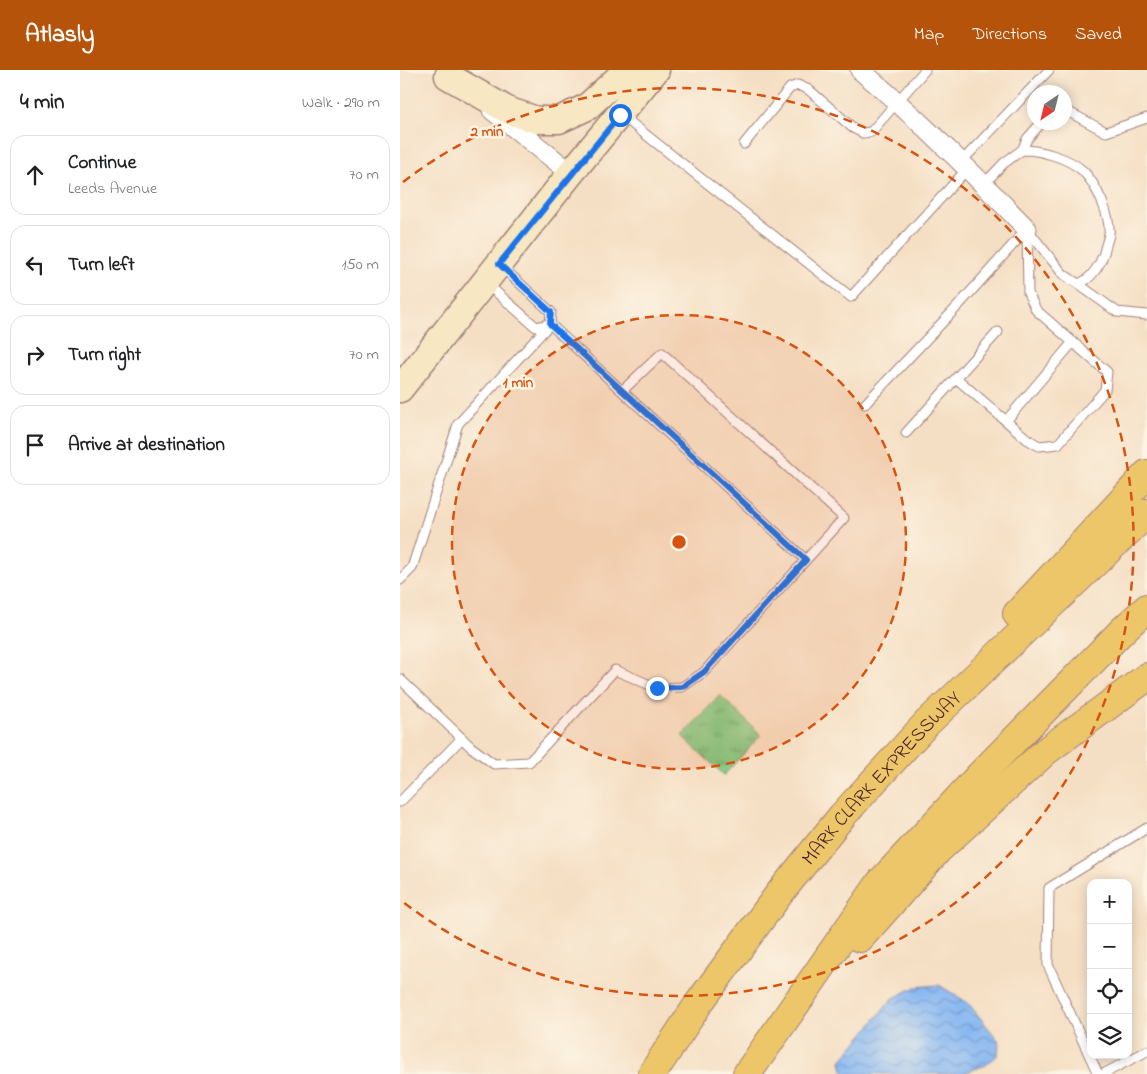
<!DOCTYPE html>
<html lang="en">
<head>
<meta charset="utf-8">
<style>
	body { margin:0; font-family:"Indie Flower",sans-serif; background:#f2f2f2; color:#202124 }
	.controls { position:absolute; right:15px; bottom:15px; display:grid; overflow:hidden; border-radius:10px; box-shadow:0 2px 12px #0003 }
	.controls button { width:45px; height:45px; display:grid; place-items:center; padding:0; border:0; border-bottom:1px solid #e0e0e0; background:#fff; color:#202124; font:25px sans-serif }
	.compass { position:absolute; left:627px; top:15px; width:45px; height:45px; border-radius:50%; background:#fff; box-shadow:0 2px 12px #0003; rotate:215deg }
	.stop { position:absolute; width:15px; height:15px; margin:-11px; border:4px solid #1a73e8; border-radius:50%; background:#fff }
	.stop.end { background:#1a73e8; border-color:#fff; box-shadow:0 1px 5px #0008 }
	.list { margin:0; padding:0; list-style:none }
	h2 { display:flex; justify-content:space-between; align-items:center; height:65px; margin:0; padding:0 20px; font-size:21px }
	h2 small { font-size:16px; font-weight:400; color:#757577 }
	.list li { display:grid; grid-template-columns:32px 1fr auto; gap:15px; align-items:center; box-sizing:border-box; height:80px; margin:0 10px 10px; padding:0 10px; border:1px solid #e0e0e0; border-radius:15px }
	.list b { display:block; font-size:19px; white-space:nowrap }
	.list p { margin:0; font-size:16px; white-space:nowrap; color:#757577 }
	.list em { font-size:16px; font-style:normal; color:#757577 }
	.icon { flex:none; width:28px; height:28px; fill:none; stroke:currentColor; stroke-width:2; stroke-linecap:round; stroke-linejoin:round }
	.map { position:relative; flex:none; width:747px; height:1004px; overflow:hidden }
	header { display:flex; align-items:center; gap:30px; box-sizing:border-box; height:70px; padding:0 25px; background:#b45309; color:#fff }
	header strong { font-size:24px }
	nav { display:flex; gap:28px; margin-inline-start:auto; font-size:18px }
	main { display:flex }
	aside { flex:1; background:#fff }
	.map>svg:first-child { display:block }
</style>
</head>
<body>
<header>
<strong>Atlasly</strong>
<nav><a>Map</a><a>Directions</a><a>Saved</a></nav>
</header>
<main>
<aside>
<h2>4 min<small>Walk · 290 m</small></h2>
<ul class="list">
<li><svg class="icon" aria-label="ahead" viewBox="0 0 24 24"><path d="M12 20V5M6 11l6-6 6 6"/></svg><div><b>Continue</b><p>Leeds Avenue</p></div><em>70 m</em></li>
<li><svg class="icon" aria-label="left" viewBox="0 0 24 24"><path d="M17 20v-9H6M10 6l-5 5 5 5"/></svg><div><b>Turn left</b></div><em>150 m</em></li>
<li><svg class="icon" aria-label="right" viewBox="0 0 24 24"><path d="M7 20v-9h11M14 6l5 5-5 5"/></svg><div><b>Turn right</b></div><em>70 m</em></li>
<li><svg class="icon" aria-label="arrive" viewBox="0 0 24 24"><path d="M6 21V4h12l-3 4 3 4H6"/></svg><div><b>Arrive at destination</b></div></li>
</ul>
</aside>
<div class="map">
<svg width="747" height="1004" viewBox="0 0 747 1004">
	<defs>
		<pattern id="park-tufts" width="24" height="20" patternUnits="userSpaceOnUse" patternTransform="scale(1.25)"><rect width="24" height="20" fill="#83cc88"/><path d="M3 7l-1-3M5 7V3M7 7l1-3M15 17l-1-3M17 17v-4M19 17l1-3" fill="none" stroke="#6da56f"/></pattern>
		<pattern id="water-waves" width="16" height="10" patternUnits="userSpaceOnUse" patternTransform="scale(1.25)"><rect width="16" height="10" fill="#87b7f2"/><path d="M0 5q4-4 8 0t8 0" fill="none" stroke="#7094c4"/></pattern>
	</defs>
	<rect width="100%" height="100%" fill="#fcf5e5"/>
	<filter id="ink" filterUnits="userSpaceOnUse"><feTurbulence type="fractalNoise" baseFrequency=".02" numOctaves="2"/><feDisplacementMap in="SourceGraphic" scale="10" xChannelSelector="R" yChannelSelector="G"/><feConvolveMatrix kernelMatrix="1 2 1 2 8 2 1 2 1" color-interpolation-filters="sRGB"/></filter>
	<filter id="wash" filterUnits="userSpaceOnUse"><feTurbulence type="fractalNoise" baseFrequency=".0096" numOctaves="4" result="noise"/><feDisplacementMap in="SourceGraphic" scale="20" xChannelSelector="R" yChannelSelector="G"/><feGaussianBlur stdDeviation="1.12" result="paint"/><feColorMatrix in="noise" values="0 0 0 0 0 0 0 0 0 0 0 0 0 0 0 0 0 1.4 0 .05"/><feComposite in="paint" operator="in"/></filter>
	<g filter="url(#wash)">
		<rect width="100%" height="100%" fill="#f5dfc4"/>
		<!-- park -->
		<path fill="url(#park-tufts)" stroke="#66765a" d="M320 625 361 665 324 705 282 666Z"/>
		<!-- water -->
		<path fill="url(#water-waves)" stroke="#686b8e" d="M539 915 568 933 599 971 598 985 586 995 561 1004H447L443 1000 441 991 492 929 515 917Z"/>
	</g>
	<g filter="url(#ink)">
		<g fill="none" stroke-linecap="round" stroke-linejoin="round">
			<!-- lane casing -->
			<g stroke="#a07f78" stroke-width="11">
				<path id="lane" d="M664 42 667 41 706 62 747 48
					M221 45 451 227 568 98
					M344 74 390 18 398 15 409 20 453 58 463 63 471 62 525 0
					M622 80 627 69 642 52
					M562 91 649 0
					M584 114 604 93 622 80C641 80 669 88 683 101 696 114 711 146 709 164 708 170 705 177 704 183 700 195 691 210 678 214L663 204 627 159
					M87 214 136 257 150 254 151 242 101 196
					M678 214 717 242 747 245
					M556 308 627 369 639 376 658 374 705 320 707 302 636 240 628 223 627 159
					M222 321 406 490
					M465 334 557 237 627 159
					M606 351 673 272
					M506 363 598 262
					M0 510 12 498 58 354 150 254 222 321 262 283 444 448 304 602 282 617 257 618 215 600 129 692 94 694 71 677 0 609
					M0 732 62 668
					M698 1004 648 895 649 818 747 758
					M703 1004 747 981"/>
			</g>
			<!-- street casing -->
			<g stroke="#a07f78" stroke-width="21">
				<path id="street" d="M460 0C519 49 573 103 627 159
					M92 40 171 103"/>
			</g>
			<!-- secondary casing -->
			<g stroke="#a07f78" stroke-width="29">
				<path id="secondary" d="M48 6 109 41 137 50H159L187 37 227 0
					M0 319 171 103 256 0"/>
			</g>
			<!-- highway casing -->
			<g stroke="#a07f78" stroke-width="30">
				<g id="highway">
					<path d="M617 544 747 404"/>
					<path d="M460 868 538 780 646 681 747 607"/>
					<path id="s1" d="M252 1004 299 933 379 824 442 746 527 653 747 443"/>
					<path d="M347 1004 480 813 581 704 725 558 747 538"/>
				</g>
			</g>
			<!-- lane -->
			<use href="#lane" stroke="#fff" stroke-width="9"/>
			<!-- street -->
			<use href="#street" stroke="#fff" stroke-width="19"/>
			<!-- secondary -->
			<use href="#secondary" stroke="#f7e8c3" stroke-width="26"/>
			<!-- highway -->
			<use href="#highway" stroke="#ecc669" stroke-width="28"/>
		</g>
	</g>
	<g fill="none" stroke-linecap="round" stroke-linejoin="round" filter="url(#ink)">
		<!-- route -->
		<path stroke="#1a73e8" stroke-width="6" d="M220 45 99 194 151 242 150 254 406 490 304 602 282 617 257 618"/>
	</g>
	<!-- distance rings -->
	<circle cx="279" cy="472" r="227" fill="#d8530f" fill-opacity=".12"/>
	<g fill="none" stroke="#d8530f" stroke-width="2.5" stroke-dasharray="9 6">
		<circle cx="279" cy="472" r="227"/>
		<path d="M3 112A454 454 0 1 1 3 832"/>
	</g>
	<g text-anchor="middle" stroke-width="5" stroke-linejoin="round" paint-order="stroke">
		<!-- street labels -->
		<g font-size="20" fill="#4a1f2b" stroke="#fcf5e5">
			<text dy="7" stroke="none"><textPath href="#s1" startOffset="375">MARK CLARK EXPRESSWAY</textPath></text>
		</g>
	</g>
	<circle cx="279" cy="472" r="8" fill="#d8530f" stroke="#fcf5e5" stroke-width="2.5"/>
	<g font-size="15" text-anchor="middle" font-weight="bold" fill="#d8530f" stroke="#fcf5e5" stroke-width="5" stroke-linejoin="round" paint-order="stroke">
		<text x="87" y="66">2 min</text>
		<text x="118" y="317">1 min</text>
	</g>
</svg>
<div class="controls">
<button>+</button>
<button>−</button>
<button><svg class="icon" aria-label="locate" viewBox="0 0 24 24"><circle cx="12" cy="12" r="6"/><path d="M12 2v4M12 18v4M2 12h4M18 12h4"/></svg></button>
<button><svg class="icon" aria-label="layers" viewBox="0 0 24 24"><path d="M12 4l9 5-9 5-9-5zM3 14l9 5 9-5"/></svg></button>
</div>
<svg class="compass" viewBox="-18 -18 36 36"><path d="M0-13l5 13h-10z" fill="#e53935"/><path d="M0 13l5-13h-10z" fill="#757577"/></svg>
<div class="stop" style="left:220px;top:45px"></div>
<div class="stop end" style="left:257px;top:618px"></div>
</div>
</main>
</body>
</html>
